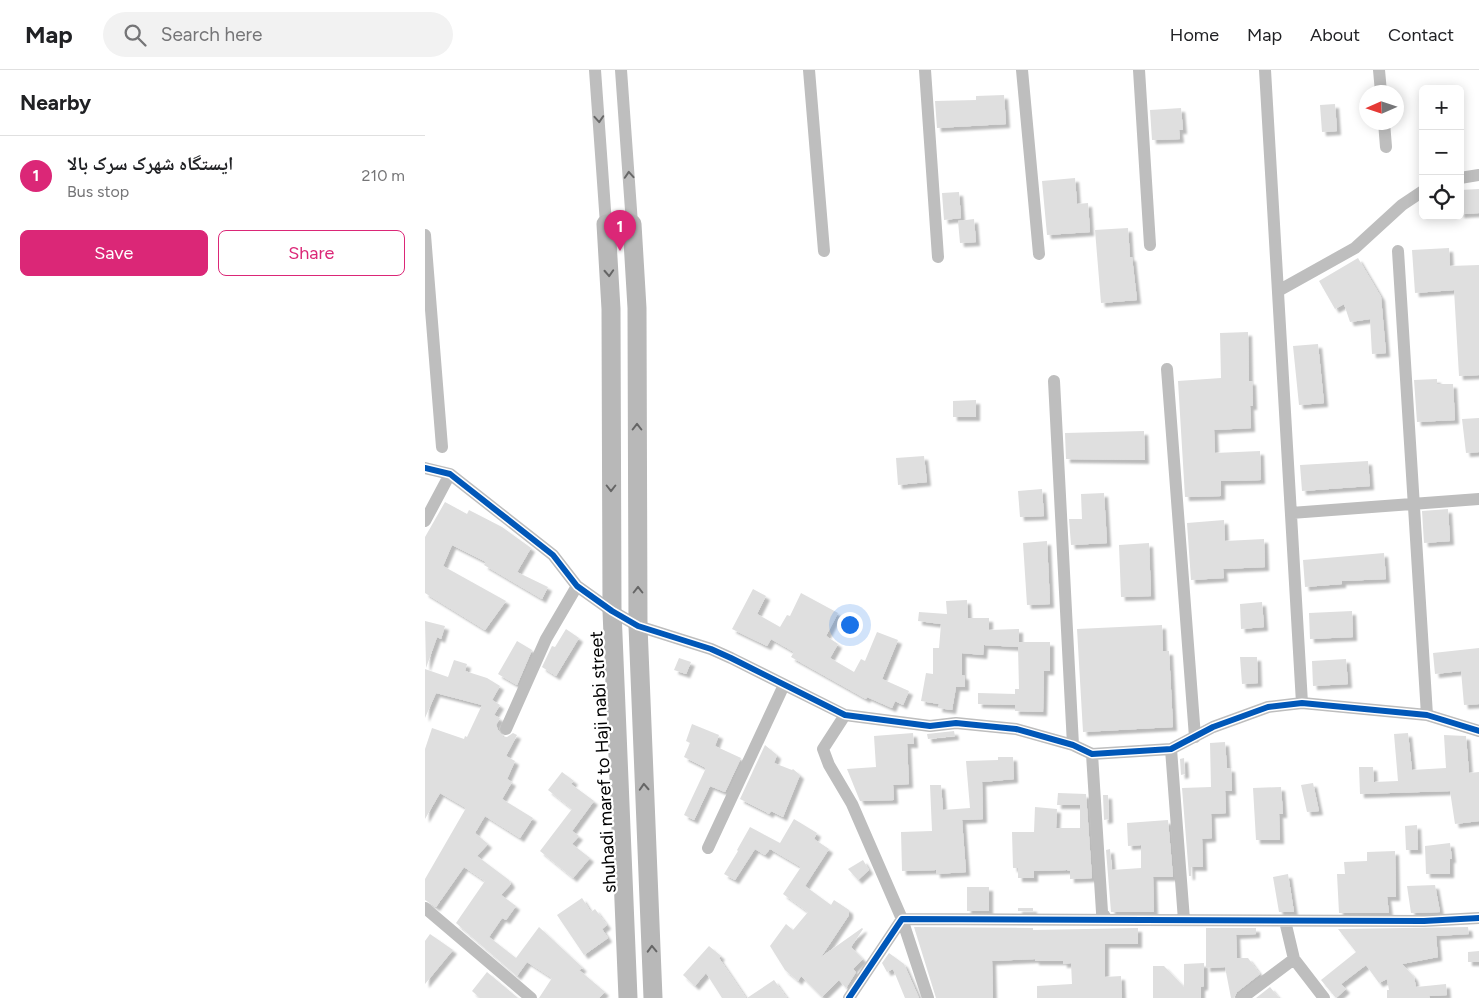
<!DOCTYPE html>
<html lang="en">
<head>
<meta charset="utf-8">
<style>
	body { margin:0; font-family:Figtree,"Noto Naskh Arabic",sans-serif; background:#f2f2f2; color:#202124 }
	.controls { position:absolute; right:15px; top:15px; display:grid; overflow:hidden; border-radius:8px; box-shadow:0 2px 12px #0003 }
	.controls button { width:45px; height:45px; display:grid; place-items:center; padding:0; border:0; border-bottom:1px solid #e0e0e0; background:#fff; color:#202124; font:25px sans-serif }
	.compass { position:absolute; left:934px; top:15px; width:45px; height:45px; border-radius:50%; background:#fff; box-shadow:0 2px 12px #0003; rotate:267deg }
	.you { position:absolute; left:424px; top:554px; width:18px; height:18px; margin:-12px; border:4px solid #fff; border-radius:50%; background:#1a73e8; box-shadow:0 0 0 8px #1a73e833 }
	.badge { display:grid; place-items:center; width:32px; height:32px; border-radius:50%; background:#db2777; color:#fff; font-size:16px; font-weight:700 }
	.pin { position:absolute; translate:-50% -41px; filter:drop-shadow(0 1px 2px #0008) }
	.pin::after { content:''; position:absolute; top:26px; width:18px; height:15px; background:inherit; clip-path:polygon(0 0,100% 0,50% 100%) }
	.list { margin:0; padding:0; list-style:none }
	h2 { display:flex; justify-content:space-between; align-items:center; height:65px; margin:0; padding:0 20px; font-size:21px }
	h2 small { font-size:16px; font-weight:400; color:#757577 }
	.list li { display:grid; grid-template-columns:32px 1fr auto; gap:15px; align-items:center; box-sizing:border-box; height:80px; padding:0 20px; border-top:1px solid #e0e0e0 }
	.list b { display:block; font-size:19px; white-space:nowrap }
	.list p { margin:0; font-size:16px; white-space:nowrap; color:#757577 }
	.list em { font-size:16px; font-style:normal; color:#757577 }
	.actions { display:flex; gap:10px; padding:15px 20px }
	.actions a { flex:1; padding:11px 0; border:1px solid #db2777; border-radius:8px; text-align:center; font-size:18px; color:#db2777 }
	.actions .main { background:#db2777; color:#fff }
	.icon { flex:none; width:28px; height:28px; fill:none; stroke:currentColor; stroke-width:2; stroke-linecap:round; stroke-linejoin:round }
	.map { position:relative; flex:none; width:1054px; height:928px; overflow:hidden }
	header { display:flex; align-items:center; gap:30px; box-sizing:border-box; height:70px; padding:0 25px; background:#fff; border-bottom:1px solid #e0e0e0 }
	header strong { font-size:24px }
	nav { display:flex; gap:28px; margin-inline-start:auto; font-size:18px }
	.search { width:350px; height:45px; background:#f2f2f2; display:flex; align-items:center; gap:12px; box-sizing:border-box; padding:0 18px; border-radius:28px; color:#757577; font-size:19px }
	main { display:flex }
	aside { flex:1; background:#fff }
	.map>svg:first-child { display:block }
</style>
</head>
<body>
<header>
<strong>Map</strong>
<div class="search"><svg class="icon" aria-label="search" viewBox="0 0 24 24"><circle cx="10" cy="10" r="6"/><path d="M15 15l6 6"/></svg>Search here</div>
<nav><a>Home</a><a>Map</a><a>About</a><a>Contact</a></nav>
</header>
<main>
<aside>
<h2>Nearby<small></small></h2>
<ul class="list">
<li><span class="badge">1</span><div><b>ایستگاه شهرک سرک بالا</b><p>Bus stop</p></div><em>210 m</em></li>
</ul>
<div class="actions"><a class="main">Save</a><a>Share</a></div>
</aside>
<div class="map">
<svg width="1054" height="928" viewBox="0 0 1054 928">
	<defs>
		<filter id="shadow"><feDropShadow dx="4" dy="4" stdDeviation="1" flood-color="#0004"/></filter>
	</defs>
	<rect width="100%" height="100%" fill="#fff"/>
	<!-- building -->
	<path fill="#dfdfdf" filter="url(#shadow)" d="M579 25 581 54 512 58 510 31 551 30V26Z
		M910 34 912 61 897 62 895 35Z
		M756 38 758 60H754L755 69 727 70 725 40Z
		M650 108 652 134 663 133 665 162 622 165 617 111Z
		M1054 119V143L1035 144V120Z
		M534 122 536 148 519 150 517 123Z
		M549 149 551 172 535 173 533 151Z
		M703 158 705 187H707L712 230 676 233 670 160Z
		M1024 178 1025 196 1054 195V305L1034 306 1029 220 990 223 987 180Z
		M933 188 956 227 961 283 947 284 945 249 925 252 919 234 910 239 894 211Z
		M823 262 824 311H827L828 336H825L826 358 789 360 790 383 835 381 836 410 796 411V426L760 427 753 311 796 308 795 263Z
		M893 274 899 333 874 335 868 276Z
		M1012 309V314H1028L1030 350 992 352 989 310Z
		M551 330V347H528V331Z
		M1054 348V382L1041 383 1037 349Z
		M719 361 720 390 641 389 640 363Z
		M499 386 502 412 473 415 471 388Z
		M943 391 945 416 877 421 875 395Z
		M617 419 619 446 595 447 593 421Z
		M679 423 682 473 646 475 644 449H657L656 424Z
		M20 432 42 444 44 440 77 457 106 478 92 502 123 517 117 529 59 495 61 492 27 475 18 496 81 531 60 560 0 523V467Z
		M1023 439 1025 471 999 473 997 441Z
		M799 450 800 471 839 469 840 497 798 499 799 508 766 510 762 453Z
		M622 471 625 534 602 535 598 473Z
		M724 473 726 526 696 527 694 475Z
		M959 483 961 509 917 511V514L880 517 878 490Z
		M328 519 341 526 332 544 355 557 362 545 365 546 376 523 413 543 401 566 413 574 405 588 429 602 436 589 440 591 452 562 473 570 457 609 484 621 478 635 470 631 467 638 442 627 441 629 366 587 369 582 346 569 342 576 307 559Z
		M542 530 543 548H564V560L594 559V572H625V601H619L618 642 590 641V635L553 634V623L590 624V619H594L593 577 559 575 558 585 537 583V605L540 606V617H531L527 640 513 638 514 634 496 631 501 603 508 604V578H514L516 554 493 551 494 542 522 544 521 531Z
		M837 532 839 557 816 559 815 534Z
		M927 541 928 567 885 569 884 543Z
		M0 551 20 556 16 569 12 567 1 598Z
		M737 555 738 581H744L748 657 658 662 652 559Z
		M141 559 154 568 131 606 117 597 126 578 127 576 130 577Z
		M92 571 107 580 92 615 73 604Z
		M1054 578V634L1039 635 1036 601 1010 604 1008 583Z
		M815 587H832L833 613 817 614Z
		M254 588 266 592 261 604 249 600Z
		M921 589 923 614 888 616 887 591Z
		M29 590 42 594 40 601 62 608 75 616 67 630 75 635 69 645 75 648 71 655 73 660 78 667H82L88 663 92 665 81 686 90 691 82 709 87 712 77 729 108 748 95 768 60 746 50 763 63 774 52 786 84 810 86 814 76 825 91 836 81 850 77 848 64 867 91 888 114 857 158 898 154 900 180 922 174 928H114L127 908 102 892 92 906 31 853 60 811 39 797 11 837 0 830V809L41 738 15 723 0 749V679L7 658 39 669 40 666 42 667 57 635 11 623 0 648V599L23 607Z
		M267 654 294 665 290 676 316 688 300 722 285 716 269 750 259 745 281 698 259 687 265 673 261 671Z
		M529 661 530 666 503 669 502 664Z
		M488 663 489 674H482L484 714 468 715 469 730 435 731 422 699 451 697 449 666Z
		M983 663 987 700 1021 698 1019 665 1041 666 1044 703 1054 702V751L1030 754 1025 721 935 724 934 697H948L949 712 973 711 969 664Z
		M800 672 802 698H806L807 721H800L801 743 786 744 787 768 777 769 778 797H766V806H764L757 718 786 717 785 673Z
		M340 675 352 685 349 693 367 700 368 699 375 705 358 747 346 741 344 744 341 742 315 729Z
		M573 687H588L589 709 557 712 558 749 537 750 541 802 511 804V800L477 801 476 762 507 761 505 715H516L518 740 545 738 541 691 573 690Z
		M759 688 760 704 756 705 755 689Z
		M137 702 149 711 146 714 169 731 147 761 154 766 147 774 165 788 148 808 115 781 147 739 123 720Z
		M888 713 894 741 882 742 876 715Z
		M856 717 858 744H854L855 770H831L828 718Z
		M633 723 661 724 667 808 645 809V801L642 800 609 801V808H593V798H588L587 762H609L610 737 632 739 631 758H655V735H632Z
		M678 725H683L684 749 679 750Z
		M369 749 392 763 389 769 404 779 380 816 406 835 409 830 424 840V845L396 887 437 858 438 859 426 877 438 889 428 899 431 902 421 918 414 910 397 927 376 906 373 911 360 900 345 876 361 854 368 860 383 842 358 824 376 797 345 779 340 785 330 779 310 810 299 804 313 781 312 780 325 757 355 773Z
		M743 750 748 807H728L729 842H686L681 780 685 779 687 800 716 798V775L703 776 702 753Z
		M992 755 993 780H981L980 756Z
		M1025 773 1027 789H1025V804H1001L1000 776Z
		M970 781 971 827H962L964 843H914L912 804H920L919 792 942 791V782Z
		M438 790 444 800 433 810 423 799Z
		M863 804 869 842H854L848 807Z
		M1010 815 1015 842 986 843 982 816Z
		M542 817H564V841H542Z
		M157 828 166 842 170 839 182 855 177 859 183 868 159 885 132 845Z
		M593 838H608V841H593Z
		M489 857 608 858V860L713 858V874H680V907L696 906 697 928H612V916L647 914 646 893 638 894V891H610V889L567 891 568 928H511Z
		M1043 857 1044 864 1011 866 1013 887 977 894 989 907 991 917 1021 914 1022 925 1004 926 1005 928H962V920H964L962 909 954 913 941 895 916 914 921 919 911 928 896 910 931 882 913 859Z
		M781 858H831V864L811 865 812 888H823L835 904 812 922 809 928H806L800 897 781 898Z
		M5 864 28 880 0 914V871Z
		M284 876 296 886 294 888 321 928H297L281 903 270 916 258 905Z
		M1054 881V892H1043V882Z
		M464 883 479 894 494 928H480L468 899 462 902 457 893Z
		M779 893V916L776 917V928H728V896H739L759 917V894Z
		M62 902 93 928H55L47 921Z
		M349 910 362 928H322Z
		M845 917 854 928H831Z"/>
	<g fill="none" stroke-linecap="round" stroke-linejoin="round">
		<!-- minor -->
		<path stroke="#bebebe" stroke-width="12" d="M170 0 181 154H207L196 0
			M384 0 399 181
			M500 0 513 187
			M597 0 614 184
			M714 0 725 175
			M840 0 877 633
			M954 0 956 22
			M959 52 961 77
			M1035 108 1054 105
			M0 165 17 377
			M973 181 1002 645
			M853 221 930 178 977 135 998 121
			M742 299 770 667
			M629 311 648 675
			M0 398 25 404 128 485 152 516 187 541 213 556 286 579 306 588 420 645 505 656 531 653 591 659 648 675 667 684 746 679 788 657 843 637 877 633 1002 645 1054 661
			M866 443 1054 429
			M0 451 25 404
			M420 645 398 679 404 695 427 734 477 849 503 928
			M81 659 121 569 152 516
			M746 679 759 850
			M667 684 677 842 682 850
			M283 778 359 615
			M0 838 106 928
			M860 851 869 889 899 928
			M424 928 477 849 999 851 1054 848
			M817 928 869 889"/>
		<!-- secondary -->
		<path stroke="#b8b8b8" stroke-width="19" d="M181 154 186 239 187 541 203 928
			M207 154 212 238 213 556 228 928"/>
		<!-- cycleway casing -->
		<g stroke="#fff" stroke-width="9">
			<path id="cycleway" d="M0 398 25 404 128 485 152 516 187 541 213 556 286 579 306 588 420 645 505 656 531 653 591 659 648 675 667 684 746 679 788 657 843 637 877 633 1002 645 1054 661
				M424 928 477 849 999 851 1054 848"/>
		</g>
		<!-- cycleway -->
		<use href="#cycleway" stroke="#0057b8" stroke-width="6"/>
	</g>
	<!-- one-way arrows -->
	<defs><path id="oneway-chevron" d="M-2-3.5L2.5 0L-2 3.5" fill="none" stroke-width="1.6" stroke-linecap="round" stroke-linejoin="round" transform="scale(1.25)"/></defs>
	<g stroke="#686868">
		<use href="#oneway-chevron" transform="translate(174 49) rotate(86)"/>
		<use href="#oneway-chevron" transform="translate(204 105) rotate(-94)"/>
	</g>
	<g stroke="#656565">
		<use href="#oneway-chevron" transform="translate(184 203) rotate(87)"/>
		<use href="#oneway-chevron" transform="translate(212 357) rotate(-90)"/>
		<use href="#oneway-chevron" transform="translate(186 418) rotate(90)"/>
		<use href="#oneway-chevron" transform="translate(213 520) rotate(-90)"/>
		<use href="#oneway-chevron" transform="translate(219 717) rotate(-93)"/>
		<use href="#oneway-chevron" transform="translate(227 879) rotate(-92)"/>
	</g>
	<g text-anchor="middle" stroke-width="4.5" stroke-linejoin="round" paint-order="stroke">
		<!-- street labels -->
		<g font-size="18" fill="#000" stroke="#fff">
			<text transform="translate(178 692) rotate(-93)" y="6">shuhadi maref to Haji nabi street</text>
		</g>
	</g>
</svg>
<div class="controls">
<button>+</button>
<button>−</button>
<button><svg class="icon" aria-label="locate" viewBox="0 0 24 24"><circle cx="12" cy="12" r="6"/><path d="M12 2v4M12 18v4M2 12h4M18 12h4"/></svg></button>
</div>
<svg class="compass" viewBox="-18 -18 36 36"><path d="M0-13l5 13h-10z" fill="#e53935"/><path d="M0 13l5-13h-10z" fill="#757577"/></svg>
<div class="you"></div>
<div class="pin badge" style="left:195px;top:181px">1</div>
</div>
</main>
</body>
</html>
